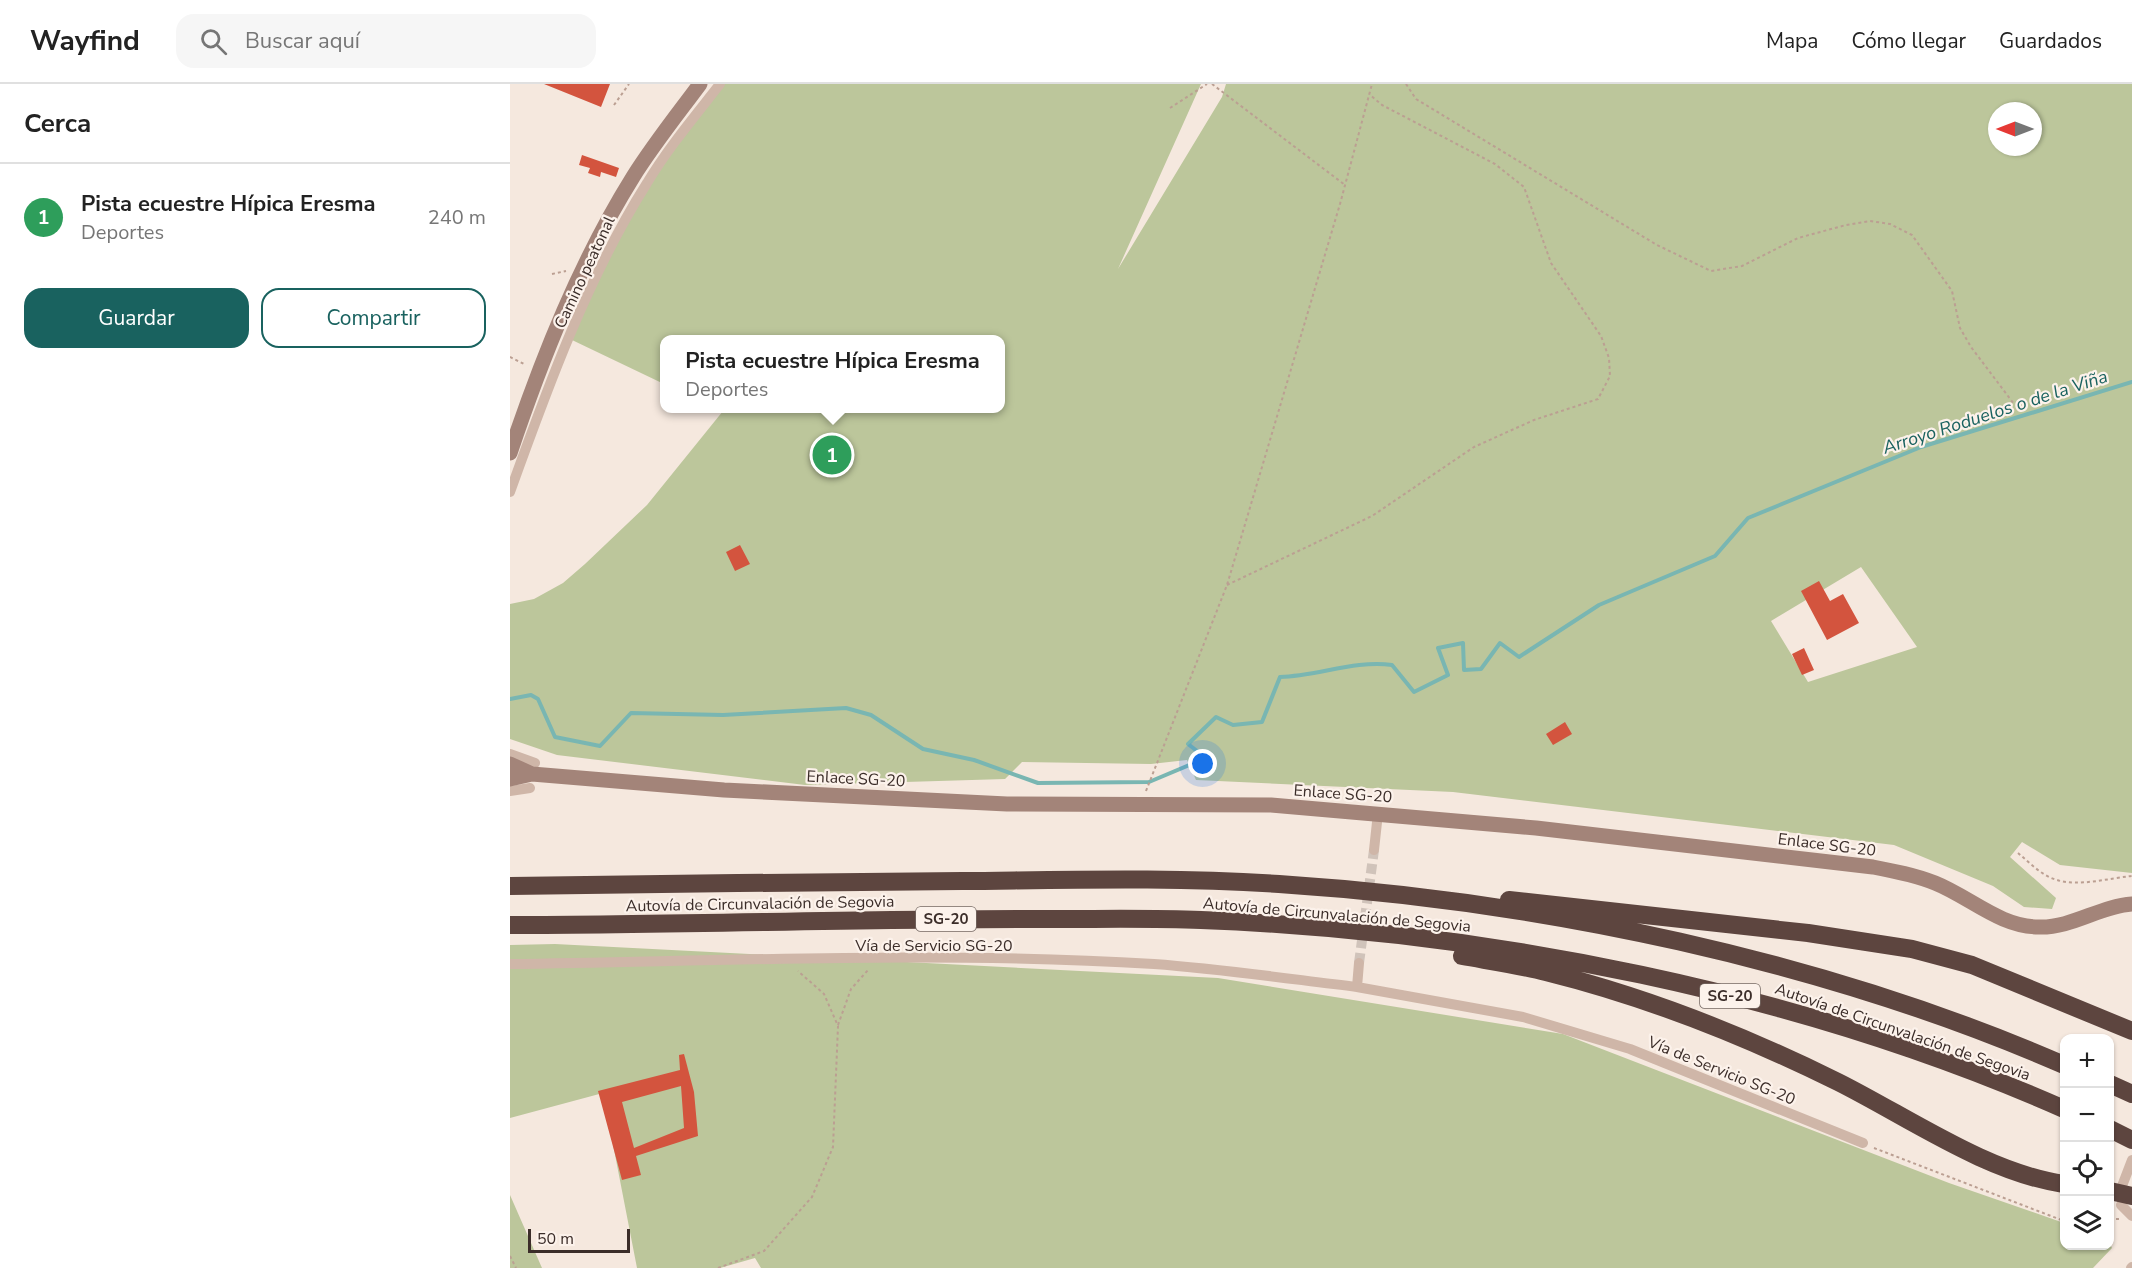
<!DOCTYPE html>
<html lang="es">
<head>
<meta charset="utf-8">
<style>
	body { margin:0; font-family:"Nunito Sans",sans-serif; background:#f6f6f6; color:#222 }
	.controls { position:absolute; right:18px; bottom:18px; display:grid; overflow:hidden; border-radius:12px; box-shadow:0 2px 4px #0004 }
	.controls button { width:54px; height:54px; display:grid; place-items:center; padding:0; border:0; border-bottom:2px solid #e0e0e0; background:#fff; color:#222; font:30px sans-serif }
	.compass { position:absolute; left:1478px; top:18px; width:54px; height:54px; border-radius:50%; background:#fff; box-shadow:0 2px 4px #0004; rotate:270deg }
	.scale { position:absolute; left:18px; bottom:15px; width:102px; box-sizing:border-box; padding-left:6px; border:3px solid #3b2d29; border-top:0; font-size:16px; line-height:21px; white-space:nowrap; color:#3b2d29; -webkit-text-stroke:4px #fcf2eb; paint-order:stroke }
	.you { position:absolute; left:693px; top:680px; width:21px; height:21px; margin:-15px; border:4px solid #fff; border-radius:50%; background:#1a73e8; box-shadow:0 0 0 9px #1a73e833 }
	.badge { display:grid; place-items:center; width:39px; height:39px; border-radius:50%; background:#19625f; color:#fff; font-size:20px; font-weight:700 }
	.pin { position:absolute; translate:-50% -50%; border:3px solid #fff; box-shadow:0 2px 6px #0006 }
	.popup { position:absolute; left:150px; top:251px; width:345px; height:78px; box-sizing:border-box; display:grid; place-content:center; border-radius:12px; background:#fff; filter:drop-shadow(0 2px 4px #0005); font-size:20px; white-space:nowrap; color:#767676 }
	.popup b { font-size:22px; color:#222 }
	.popup::after { content:''; position:absolute; left:50%; top:100%; margin-left:-12px; border:12px solid transparent; border-top-color:#fff }
	.list { margin:0; padding:0; list-style:none }
	h2 { display:flex; justify-content:space-between; align-items:center; height:78px; margin:0; padding:0 24px; font-size:26px }
	h2 small { font-size:20px; font-weight:400; color:#767676 }
	.list li { display:grid; grid-template-columns:39px 1fr auto; gap:18px; align-items:center; box-sizing:border-box; height:108px; padding:0 24px; border-top:2px solid #e0e0e0 }
	.list b { display:block; font-size:22px; white-space:nowrap }
	.list p { margin:0; font-size:20px; white-space:nowrap; color:#767676 }
	.list em { font-size:20px; font-style:normal; color:#767676 }
	.actions { display:flex; gap:12px; padding:18px 24px }
	.actions a { flex:1; padding:14px 0; border:2px solid #19625f; border-radius:18px; text-align:center; font-size:21px; color:#19625f }
	.actions .main { background:#19625f; color:#fff }
	.icon { flex:none; width:33px; height:33px; fill:none; stroke:currentColor; stroke-width:2; stroke-linecap:round; stroke-linejoin:round }
	.map { position:relative; flex:none; width:1622px; height:1184px; overflow:hidden }
	header { display:flex; align-items:center; gap:36px; box-sizing:border-box; height:84px; padding:0 30px; background:#fff; border-bottom:2px solid #e0e0e0 }
	header strong { font-size:28px }
	nav { display:flex; gap:33px; margin-inline-start:auto; font-size:21px }
	.search { width:420px; height:54px; background:#f6f6f6; display:flex; align-items:center; gap:15px; box-sizing:border-box; padding:0 21px; border-radius:18px; color:#767676; font-size:22px }
	main { display:flex }
	aside { flex:1; background:#fff }
	.map>svg:first-child { display:block }
</style>
</head>
<body>
<header>
<strong>Wayfind</strong>
<div class="search"><svg class="icon" aria-label="search" viewBox="0 0 24 24"><circle cx="10" cy="10" r="6"/><path d="M15 15l6 6"/></svg>Buscar aquí</div>
<nav><a>Mapa</a><a>Cómo llegar</a><a>Guardados</a></nav>
</header>
<main>
<aside>
<h2>Cerca<small></small></h2>
<ul class="list">
<li><span class="badge" style="background:#2e9e5b">1</span><div><b>Pista ecuestre Hípica Eresma</b><p>Deportes</p></div><em>240 m</em></li>
</ul>
<div class="actions"><a class="main">Guardar</a><a>Compartir</a></div>
</aside>
<div class="map">
<svg width="1622" height="1184" viewBox="0 0 1622 1184">
	<rect width="100%" height="100%" fill="#f5e8de"/>
	<!-- green -->
	<path fill="#bcc69b" fill-rule="evenodd" d="M214 0H691L608 185 712 13 716 0H1622V789L1550 781 1512 758 1500 773 1546 814 1542 825 1514 823 1483 802 1384 761 943 708 686 696 677 676 641 680 512 678 495 695 295 701 47 671 0 655V520L24 515 53 499 75 480 137 421 213 327 209 325 490 324V256H154V300L62 256 80 209 138 97ZM1487 27H1523V63H1487ZM1351 483 1407 563 1298 598 1261 537Z
		M45 860 708 894 1053 950 1439 1099 1554 1139V1162L1600 1160 1602 1164 1583 1184H251L245 1174 210 1184H127L93 1009 0 1034V861Z
		M0 1111 32 1184H0Z"/>
	<g fill="none" stroke-linecap="round" stroke-linejoin="round">
		<!-- stream -->
		<path stroke="#79b6b2" stroke-width="4" d="M0 615 21 611 28 615 45 653 90 662 121 629 213 631 336 624 361 631 413 665 464 676 528 699 639 698 696 674 678 660 706 633 723 641 752 638 770 593C808 592 844 576 882 581L904 608 938 591 928 564 953 559 954 586 971 585 990 559 1009 573 1089 521 1205 472 1238 434 1411 363 1622 298"/>
	</g>
	<!-- building -->
	<path fill="#d3543e" fill-rule="evenodd" d="M34 0H100L91 23Z
		M72 71 109 84 106 93 91 88 90 93 78 89 80 84 69 81Z
		M230 461 240 480 225 487 216 468Z
		M1309 497 1320 517 1333 510 1349 539 1317 556 1291 507Z
		M1294 564 1304 586 1292 591 1282 570Z
		M1055 638 1062 650 1043 661 1036 650Z
		M174 970 184 1008 188 1052 126 1072 131 1091 112 1096 88 1007 170 986 169 971ZM171 1002 174 1044 124 1064 112 1018Z"/>
	<g fill="none" stroke-linecap="round" stroke-linejoin="round">
		<!-- street-tunnel -->
		<path stroke="#d0c3ba" stroke-width="10" stroke-dasharray="10 5" stroke-linecap="butt" d="M849 879 864 766"/>
		<!-- path -->
		<path stroke="#bb9f92" stroke-width="2" stroke-dasharray="3 3" stroke-linecap="butt" d="M702 0 835 101
			M896 0 906 15 1147 161 1201 187 1232 182 1288 154 1336 141 1360 137 1380 140 1402 151 1442 207 1450 244 1461 263 1504 320
			M104 21 119 0
			M660 24 697 0
			M42 190 56 187
			M0 273 16 281
			M717 501 862 432 964 363 1024 336 1088 315 1100 292 1099 274 1091 252 1041 179 1014 103 985 80 872 21 859 10
			M636 707 717 501 830 120 862 0
			M1508 769C1520 779 1532 792 1547 796 1569 803 1599 794 1622 792
			M328 941 341 905 358 886
			M1364 1064 1554 1137
			M1600 1135H1609
			M0 1172 6 1184
			M208 1184 254 1167 302 1113 323 1063 328 942 314 910 288 887"/>
		<!-- street -->
		<path stroke="#cfb6a8" stroke-width="10" d="M0 408C37 305 78 192 137 99 158 64 185 32 210 0
			M0 670 25 679
			M0 707 20 704
			M864 766 868 729
			M849 879 847 903 1013 933 1120 965 1353 1059
			M0 880C214 877 430 867 644 880 712 885 780 895 847 903
			M1612 1102 1622 1076
			M1611 1121 1622 1132
			M1621 1184 1622 1183"/>
		<!-- secondary -->
		<path stroke="#a38479" stroke-width="15" d="M0 369C32 274 70 178 123 93 143 61 167 31 190 0
			M0 680 22 690
			M0 695 22 690 214 706 497 720 761 721 1026 744 1363 783C1384 787 1405 791 1425 799 1460 813 1490 843 1529 843 1562 844 1590 822 1622 820"/>
		<!-- highway -->
		<path stroke="#5d453f" stroke-width="18" d="M0 802C151 800 301 798 452 797 558 796 664 793 769 800 1031 817 1313 876 1554 981
			M999 816 1298 849 1402 865 1462 881 1622 947
			M0 841C183 841 365 834 548 835 595 835 643 834 691 836 980 847 1289 908 1554 1025
			M952 872C980 877 1009 881 1036 888 1137 913 1235 952 1328 998 1398 1033 1477 1089 1554 1100
			M1600 1000 1622 1010
			M1600 1045 1622 1056
			M1600 1107 1622 1112"/>
	</g>
	<g text-anchor="middle" stroke-width="4.5" stroke-linejoin="round" paint-order="stroke">
		<!-- shield labels -->
		<g fill="#fcf2eb" stroke="#756863" stroke-width="1.5">
			<rect x="406" y="823" width="60" height="24" rx="4.5"/>
			<rect x="1190" y="900" width="60" height="24" rx="4.5"/>
		</g>
		<g font-size="15" font-weight="bold" fill="#3b2d29">
			<text x="436" y="840">SG-20</text>
			<text x="1220" y="917">SG-20</text>
		</g>
		<!-- street labels -->
		<g font-size="16" fill="#3b2d29" stroke="#fcf2eb">
			<text transform="translate(74 188) rotate(-65)" y="6">Camino peatonal</text>
			<text transform="translate(346 694) rotate(3)" y="6">Enlace SG-20</text>
			<text transform="translate(833 709) rotate(4)" y="6">Enlace SG-20</text>
			<text transform="translate(1317 760) rotate(7)" y="6">Enlace SG-20</text>
			<text transform="translate(250 819) rotate(-1)" y="6">Autovía de Circunvalación de Segovia</text>
			<text transform="translate(827 830) rotate(5)" y="6">Autovía de Circunvalación de Segovia</text>
			<text x="424" y="867">Vía de Servicio SG-20</text>
			<text transform="translate(1393 947) rotate(19)" y="6">Autovía de Circunvalación de Segovia</text>
			<text transform="translate(1212 986) rotate(22)" y="6">Vía de Servicio SG-20</text>
		</g>
		<!-- water labels -->
		<g font-size="18" font-style="italic" fill="#19625f" stroke="#fcf2eb">
			<text transform="translate(1485 328) rotate(-18)" y="6">Arroyo Roduelos o de la Viña</text>
		</g>
	</g>
</svg>
<div class="controls">
<button>+</button>
<button>−</button>
<button><svg class="icon" aria-label="locate" viewBox="0 0 24 24"><circle cx="12" cy="12" r="6"/><path d="M12 2v4M12 18v4M2 12h4M18 12h4"/></svg></button>
<button><svg class="icon" aria-label="layers" viewBox="0 0 24 24"><path d="M12 4l9 5-9 5-9-5zM3 14l9 5 9-5"/></svg></button>
</div>
<svg class="compass" viewBox="-18 -18 36 36"><path d="M0-13l5 13h-10z" fill="#e53935"/><path d="M0 13l5-13h-10z" fill="#767676"/></svg>
<div class="scale">50 m</div>
<div class="you"></div>
<div class="pin badge" style="left:322px;top:371px;background:#2e9e5b">1</div>
<div class="popup"><b>Pista ecuestre Hípica Eresma</b>Deportes</div>
</div>
</main>
</body>
</html>
